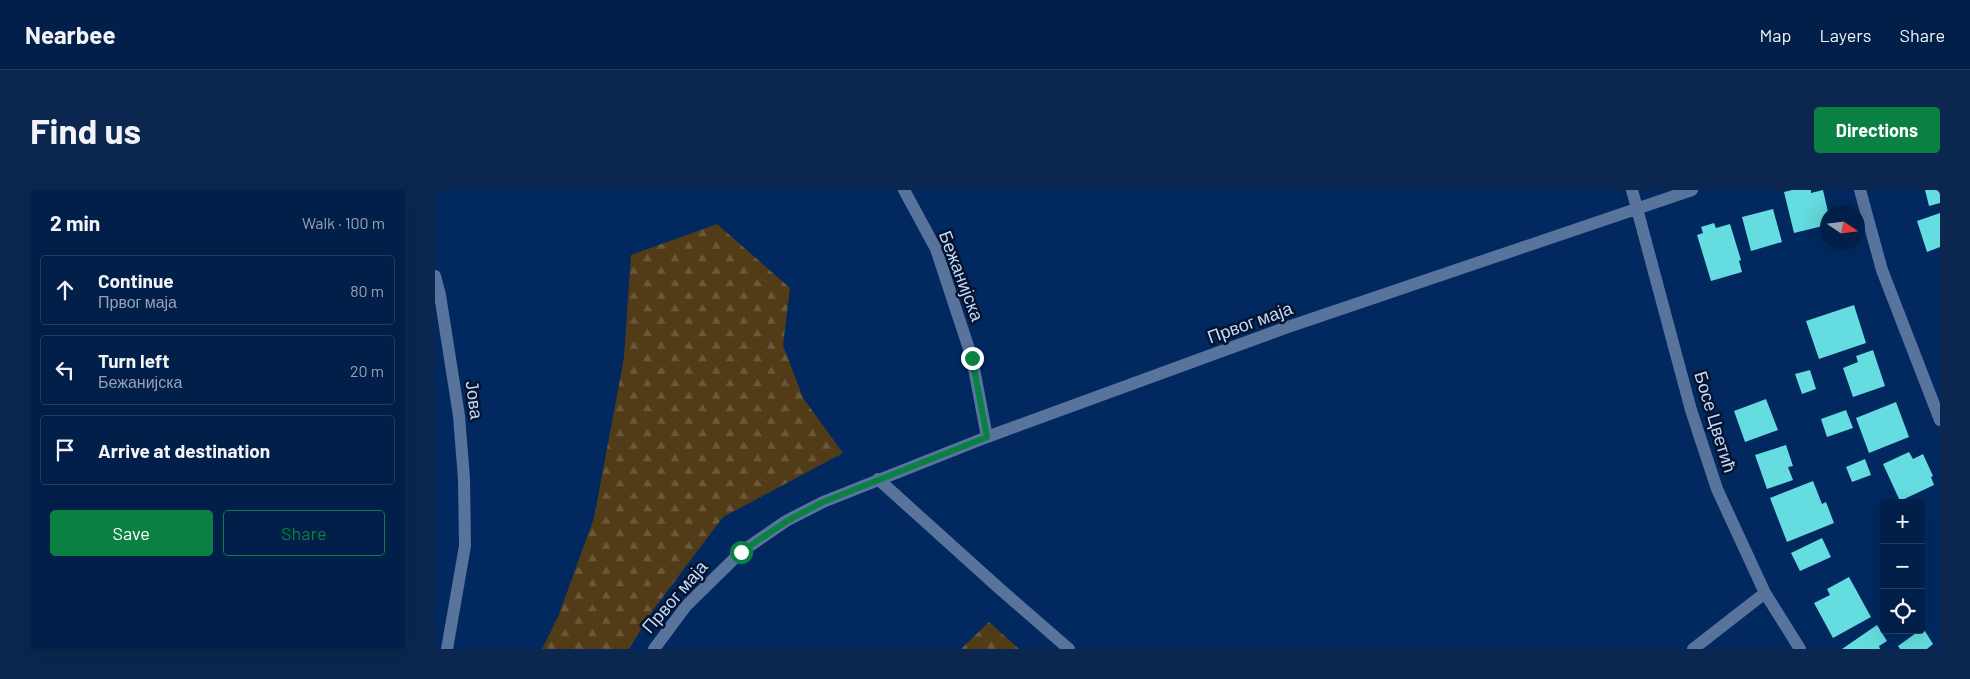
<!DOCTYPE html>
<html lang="en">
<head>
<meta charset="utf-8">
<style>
	body { margin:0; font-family:Barlow,sans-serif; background:#0b274f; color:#f1f3f6 }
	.controls { position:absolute; right:15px; bottom:15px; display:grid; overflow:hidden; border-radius:5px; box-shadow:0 5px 20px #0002 }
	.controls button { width:45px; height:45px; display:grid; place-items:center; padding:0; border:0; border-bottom:1px solid #233d60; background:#011f48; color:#f1f3f6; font:25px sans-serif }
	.compass { position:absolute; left:1385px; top:15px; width:45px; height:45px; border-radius:50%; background:#011f48; box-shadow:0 5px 20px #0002; rotate:103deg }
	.stop { position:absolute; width:15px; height:15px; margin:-11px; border:4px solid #0b8043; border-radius:50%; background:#fff }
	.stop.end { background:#0b8043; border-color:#fff; box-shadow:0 1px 5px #0008 }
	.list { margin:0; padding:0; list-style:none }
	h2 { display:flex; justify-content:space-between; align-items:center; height:65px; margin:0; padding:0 20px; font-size:21px }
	h2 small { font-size:16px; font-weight:400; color:#96a2b4 }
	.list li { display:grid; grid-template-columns:32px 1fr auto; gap:15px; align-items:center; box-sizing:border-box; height:70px; margin:0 10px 10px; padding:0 10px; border:1px solid #233d60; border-radius:5px }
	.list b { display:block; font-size:19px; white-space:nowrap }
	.list p { margin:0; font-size:16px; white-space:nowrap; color:#96a2b4 }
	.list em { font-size:16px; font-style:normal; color:#96a2b4 }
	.actions { display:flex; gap:10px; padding:15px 20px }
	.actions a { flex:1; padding:11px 0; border:1px solid #0b8043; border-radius:5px; text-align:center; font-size:18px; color:#0b8043 }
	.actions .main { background:#0b8043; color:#fff }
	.icon { flex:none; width:28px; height:28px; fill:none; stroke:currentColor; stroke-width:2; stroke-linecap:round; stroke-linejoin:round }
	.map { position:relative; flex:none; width:1505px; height:459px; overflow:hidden; border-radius:5px }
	header { display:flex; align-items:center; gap:30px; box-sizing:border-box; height:70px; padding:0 25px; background:#011f48; border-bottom:1px solid #233d60 }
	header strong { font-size:24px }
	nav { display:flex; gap:28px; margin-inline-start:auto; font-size:18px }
	.intro { display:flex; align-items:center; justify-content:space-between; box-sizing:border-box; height:120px; padding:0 30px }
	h1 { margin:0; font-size:35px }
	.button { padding:12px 22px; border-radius:5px; background:#0b8043; color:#fff; font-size:18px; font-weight:700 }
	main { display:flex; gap:30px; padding:0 30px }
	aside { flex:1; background:#011f48; border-radius:5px; box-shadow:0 5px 20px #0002 }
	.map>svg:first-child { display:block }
</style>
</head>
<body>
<header>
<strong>Nearbee</strong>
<nav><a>Map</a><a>Layers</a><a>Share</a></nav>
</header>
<div class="intro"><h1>Find us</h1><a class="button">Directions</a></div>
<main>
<aside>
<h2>2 min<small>Walk · 100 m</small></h2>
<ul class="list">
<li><svg class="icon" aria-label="ahead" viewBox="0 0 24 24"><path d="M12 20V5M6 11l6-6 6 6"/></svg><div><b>Continue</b><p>Првог маја</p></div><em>80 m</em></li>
<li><svg class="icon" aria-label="left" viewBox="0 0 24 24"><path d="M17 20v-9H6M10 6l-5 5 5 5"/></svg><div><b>Turn left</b><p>Бежанијска</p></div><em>20 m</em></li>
<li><svg class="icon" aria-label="arrive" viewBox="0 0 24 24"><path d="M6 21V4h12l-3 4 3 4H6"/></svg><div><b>Arrive at destination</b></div></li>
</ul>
<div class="actions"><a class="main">Save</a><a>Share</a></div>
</aside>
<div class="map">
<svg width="1505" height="459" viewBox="0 0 1505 459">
	<defs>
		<pattern id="forest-firs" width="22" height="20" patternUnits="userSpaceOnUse" patternTransform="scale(1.25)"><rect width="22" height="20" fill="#523c17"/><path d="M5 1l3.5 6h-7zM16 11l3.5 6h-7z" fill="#69583a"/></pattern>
	</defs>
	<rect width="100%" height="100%" fill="#012960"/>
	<!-- forest -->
	<path fill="url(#forest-firs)" d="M282 34 355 98 348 155 368 208 408 263 288 327 218 420 194 459H107L123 427 159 328 189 168 196 65Z
		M554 432 584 459H526Z"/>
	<!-- building -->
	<path fill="#65dcdf" d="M1357 0H1376V3L1388 0 1393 22 1392 35 1359 43 1349 2Z
		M1490 0H1505V13L1494 16Z
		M1338 19 1347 52 1316 61 1307 27Z
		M1505 23V57L1492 62 1482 31Z
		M1279 33 1281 38 1295 34 1306 70 1304 71 1307 82 1276 91 1262 45 1268 43 1266 37Z
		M1419 115 1431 153 1384 169 1371 131Z
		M1438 160 1450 196 1418 207 1408 178 1423 172 1421 166Z
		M1375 180 1381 199 1367 204 1360 184Z
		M1331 209 1343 240 1310 252 1299 221Z
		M1461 212 1474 247 1434 263 1421 228Z
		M1411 220 1418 238 1392 247 1386 229Z
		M1351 255 1358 276 1353 277 1358 290 1332 299 1320 265Z
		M1474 262 1478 269 1488 264 1498 286 1496 287 1499 295 1465 311 1448 274Z
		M1430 269 1436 285 1417 292 1411 277Z
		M1378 291 1387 314 1391 312 1399 333 1352 352 1335 308Z
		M1387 348 1396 367 1365 381 1356 363Z
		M1414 387 1436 427 1398 448 1379 413 1395 405 1392 399Z
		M1442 435 1452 451 1444 456 1445 459H1407Z
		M1488 438 1498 454 1492 459H1465L1463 456Z"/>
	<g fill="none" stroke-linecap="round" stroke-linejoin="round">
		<!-- minor -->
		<path stroke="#58749d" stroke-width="12" d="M469 0 501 59 537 168 552 247
			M1197 0 1256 220 1282 299 1330 403 1365 459
			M1425 0 1447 80 1505 230
			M0 86 5 105 24 226 29 289 30 356 12 459
			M443 289 565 399 634 459
			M219 459 251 416 306 362 351 331 388 312 552 247 850 138 1257 0
			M1258 459 1330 403"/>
	</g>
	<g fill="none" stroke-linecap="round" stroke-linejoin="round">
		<!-- route -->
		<path stroke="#0b8043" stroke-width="6" d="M306 362 352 331 388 312 552 247 537 168"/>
	</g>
	<g text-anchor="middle" stroke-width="5" stroke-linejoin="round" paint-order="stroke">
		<!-- street labels -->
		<g font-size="18" fill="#c2d9fb" stroke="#05142c">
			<text transform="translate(526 86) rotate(69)" y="6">Бежанијска</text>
			<text transform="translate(815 133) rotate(-20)" y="6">Првог маја</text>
			<text transform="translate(39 210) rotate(82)" y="6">Јова</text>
			<text transform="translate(1280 232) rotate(73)" y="6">Босе Цветић</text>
			<text transform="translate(240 407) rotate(-49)" y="6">Првог маја</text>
		</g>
	</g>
</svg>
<div class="controls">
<button>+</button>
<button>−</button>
<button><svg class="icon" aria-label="locate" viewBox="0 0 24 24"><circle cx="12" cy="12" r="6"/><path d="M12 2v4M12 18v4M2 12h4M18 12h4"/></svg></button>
</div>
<svg class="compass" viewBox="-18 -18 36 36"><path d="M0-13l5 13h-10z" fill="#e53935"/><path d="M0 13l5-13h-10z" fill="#96a2b4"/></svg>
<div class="stop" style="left:306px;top:362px"></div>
<div class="stop end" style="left:537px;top:168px"></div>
</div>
</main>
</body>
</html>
